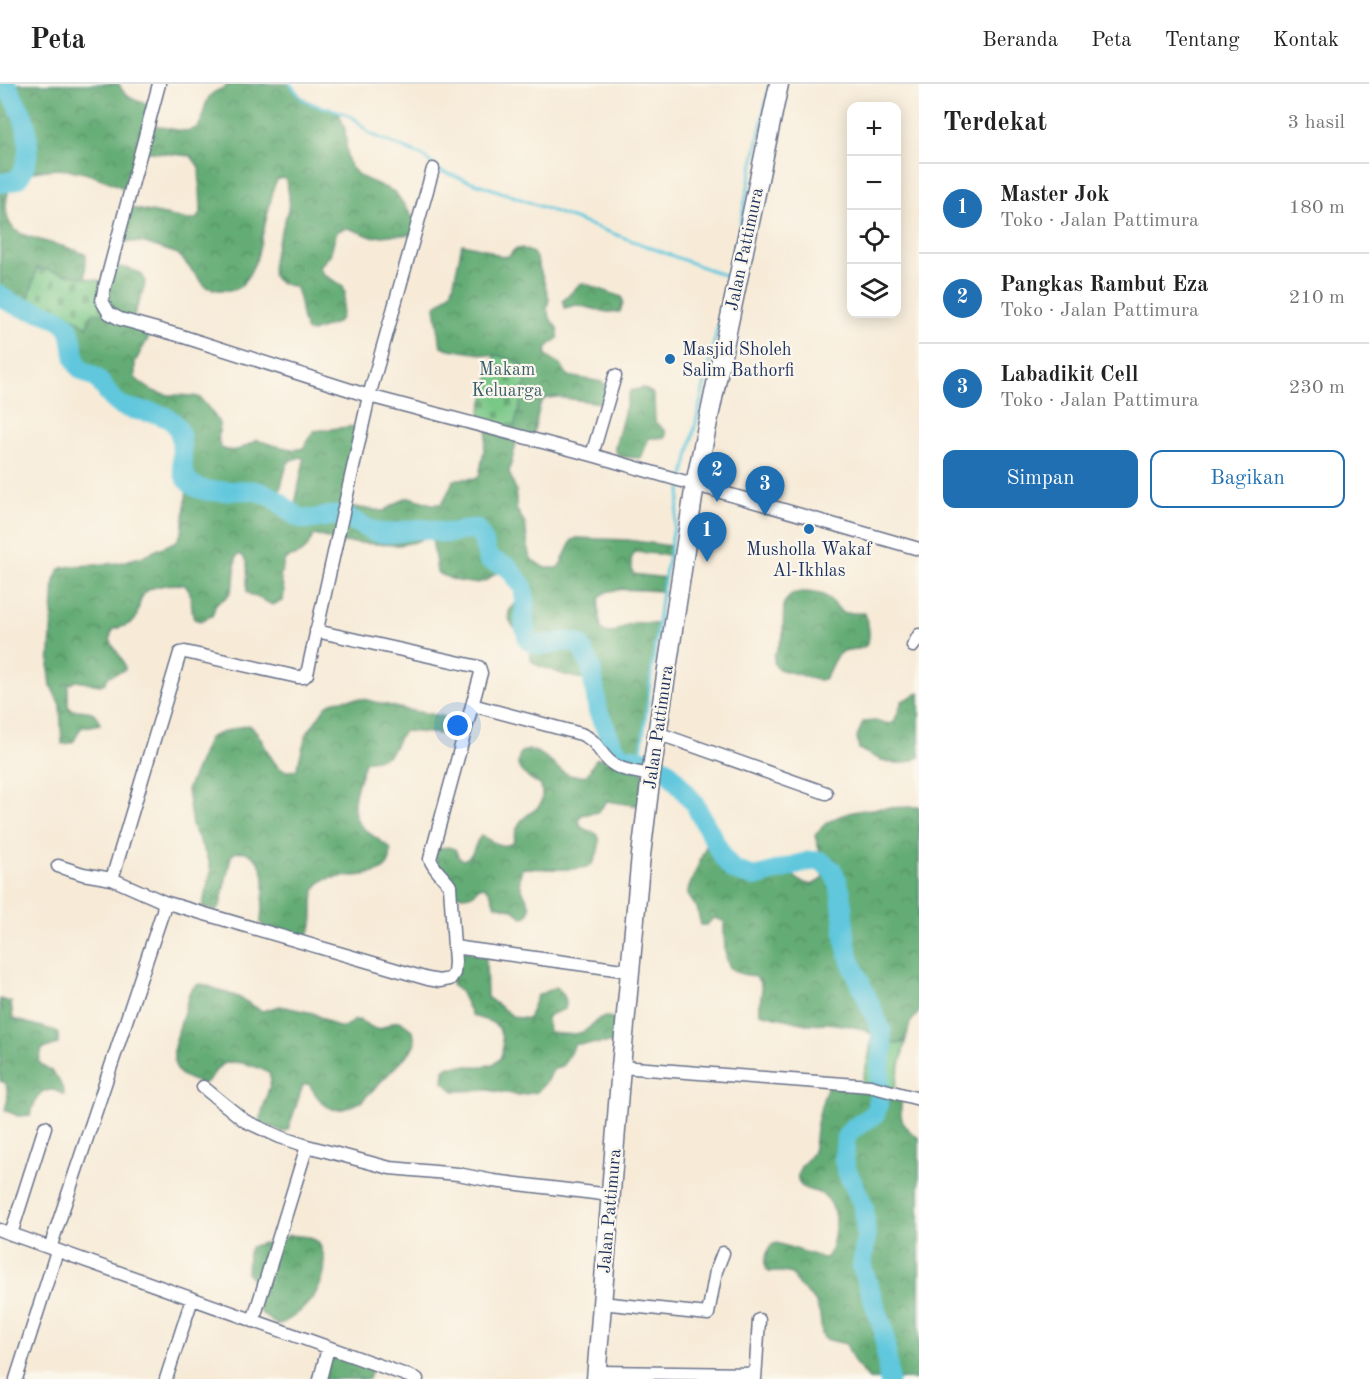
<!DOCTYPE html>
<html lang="id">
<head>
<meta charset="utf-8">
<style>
	body { margin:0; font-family:"Old Standard TT",serif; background:#f6f6f6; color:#222 }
	.controls { position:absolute; right:18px; top:18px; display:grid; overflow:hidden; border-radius:12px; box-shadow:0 3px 15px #0003 }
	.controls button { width:54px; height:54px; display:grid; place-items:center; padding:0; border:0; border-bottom:2px solid #e0e0e0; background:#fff; color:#222; font:30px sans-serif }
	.you { position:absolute; left:458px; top:642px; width:21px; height:21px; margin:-15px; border:4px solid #fff; border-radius:50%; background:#1a73e8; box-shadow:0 0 0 9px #1a73e833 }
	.badge { display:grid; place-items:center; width:39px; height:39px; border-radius:50%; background:#1f6fb2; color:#fff; font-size:20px; font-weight:700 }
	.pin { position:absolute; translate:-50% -50px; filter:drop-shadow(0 2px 3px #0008) }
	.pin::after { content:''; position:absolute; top:32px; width:21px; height:18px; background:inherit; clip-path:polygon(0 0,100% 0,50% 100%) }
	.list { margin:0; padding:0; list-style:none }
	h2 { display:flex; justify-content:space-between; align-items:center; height:78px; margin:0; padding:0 24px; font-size:26px }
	h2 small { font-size:20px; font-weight:400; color:#767676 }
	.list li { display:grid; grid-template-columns:39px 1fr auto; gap:18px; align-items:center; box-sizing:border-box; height:90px; padding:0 24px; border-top:2px solid #e0e0e0 }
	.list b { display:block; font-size:22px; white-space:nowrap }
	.list p { margin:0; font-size:20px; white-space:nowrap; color:#767676 }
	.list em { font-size:20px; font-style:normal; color:#767676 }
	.actions { display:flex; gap:12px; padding:18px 24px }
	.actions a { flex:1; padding:14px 0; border:2px solid #1f6fb2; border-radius:12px; text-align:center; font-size:21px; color:#1f6fb2 }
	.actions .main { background:#1f6fb2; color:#fff }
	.icon { flex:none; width:33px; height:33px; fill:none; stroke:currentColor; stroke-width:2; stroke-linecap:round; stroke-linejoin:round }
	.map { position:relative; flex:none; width:919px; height:1295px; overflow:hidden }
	header { display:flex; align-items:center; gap:36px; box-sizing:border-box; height:84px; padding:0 30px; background:#fff; border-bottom:2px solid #e0e0e0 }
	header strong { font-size:28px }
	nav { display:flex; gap:33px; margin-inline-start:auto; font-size:21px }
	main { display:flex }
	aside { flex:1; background:#fff }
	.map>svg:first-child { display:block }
</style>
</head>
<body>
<header>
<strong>Peta</strong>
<nav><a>Beranda</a><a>Peta</a><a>Tentang</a><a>Kontak</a></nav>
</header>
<main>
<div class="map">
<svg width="919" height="1295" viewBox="0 0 919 1295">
	<defs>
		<pattern id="forest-crowns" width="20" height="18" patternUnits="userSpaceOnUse" patternTransform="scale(1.5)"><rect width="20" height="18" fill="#63ac74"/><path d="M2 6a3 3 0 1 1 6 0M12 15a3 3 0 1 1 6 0" fill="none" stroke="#518c62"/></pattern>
		<pattern id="cemetery-stones" width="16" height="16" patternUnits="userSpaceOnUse" patternTransform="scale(1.5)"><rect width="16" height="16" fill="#7ac888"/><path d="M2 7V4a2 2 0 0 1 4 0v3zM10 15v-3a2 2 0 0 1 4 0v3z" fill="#63a372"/></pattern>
	</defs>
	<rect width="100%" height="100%" fill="#fbf7ec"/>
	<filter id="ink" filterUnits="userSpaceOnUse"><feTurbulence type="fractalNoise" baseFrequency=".0167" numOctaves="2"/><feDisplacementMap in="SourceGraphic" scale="12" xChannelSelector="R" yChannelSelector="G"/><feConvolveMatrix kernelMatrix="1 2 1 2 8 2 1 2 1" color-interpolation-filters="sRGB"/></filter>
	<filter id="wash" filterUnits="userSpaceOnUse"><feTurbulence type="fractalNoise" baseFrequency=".008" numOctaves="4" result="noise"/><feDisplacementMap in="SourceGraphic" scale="24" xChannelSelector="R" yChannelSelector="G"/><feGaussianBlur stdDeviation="1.35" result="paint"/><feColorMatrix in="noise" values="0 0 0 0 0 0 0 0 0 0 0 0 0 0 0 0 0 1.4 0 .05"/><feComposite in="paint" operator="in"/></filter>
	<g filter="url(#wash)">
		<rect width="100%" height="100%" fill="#f7ebd8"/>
		<!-- grass -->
		<path fill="#7ac888" stroke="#4a7c73" stroke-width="1.5" d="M872 951 884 957 903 959 906 955 894 1007 861 1002 869 972Z"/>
		<!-- forest -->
		<path fill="url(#forest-crowns)" stroke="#3f6e69" stroke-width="1.5" fill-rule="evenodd" d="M0 0H119C125 16 139 17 154 22L149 40C162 42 194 55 201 38 204 30 204 19 210 12 215 5 224 6 229 0H290C300 18 319 22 338 27L345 45 347 72 350 82 359 92 395 108 418 141 415 151H390L372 153 348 144 337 147 330 171 322 180 320 185 324 191 343 202 345 209 341 234 336 239 312 248 307 247C299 234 303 217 295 203 289 201 278 200 274 193 266 179 288 135 289 120 290 112 288 104 286 96L282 94 277 96 274 102 257 174 249 191 241 202 234 206H218L206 203 178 170 145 159 117 157 126 123 189 136 196 135 200 130 201 125 199 83 191 72 141 67 131 107C97 93 71 79 34 88 20 91 11 95 8 109 5 120 5 135 13 144 22 155 69 161 86 171L85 194 37 184 28 218C53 223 67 227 87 243L93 229H108L102 217 111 182C164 187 141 203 132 238L154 244 135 278V294C163 318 167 308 199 313 203 317 218 335 219 340 220 349 216 356 221 364 236 371 244 362 257 356 267 359 298 370 304 363 309 357 308 352 314 347L363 341 345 422 384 427 405 414H413L432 420H440L444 417 453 397C461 392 470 397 479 393L488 344 521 280C494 269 468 270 441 263L435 223 450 209 453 203 462 160 485 165 501 173 509 172 514 166 522 164 533 169 537 176 549 214 547 226 551 236 558 244V254L547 263 546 271 561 281 568 292 602 298 611 307 607 320 556 313 544 315 540 321 532 355 518 352 509 388 516 407V425L525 439 529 470 532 476 545 484H557L560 481 572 456 577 454 628 456 670 462 669 471 634 468 631 476 633 490 665 494 662 507C650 507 608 501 601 512 596 520 600 536 601 545 614 556 620 541 633 539 641 538 650 540 658 540L640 675C633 675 626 675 621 671 603 659 596 622 595 603L582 595 565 591 537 581 531 576 530 571 533 560C515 548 493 527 525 515L523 503 508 483C498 485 496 490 488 495 474 504 450 496 437 488L432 454 428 452 415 458 399 461 337 458 318 451 313 452C304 471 303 469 285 475L280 493 284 507 283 517 272 521C264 515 252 513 247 508 245 496 253 476 239 470L236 473 234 498 231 507 227 513 216 520 212 532 200 537 194 535 193 532 190 508 185 501C175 499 149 501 143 511 138 519 139 528 135 536L127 541 114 545C101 560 126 570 125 586L109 592 105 599 100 601 76 597 68 601V622L72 626C86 627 96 624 100 640L81 644C73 655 79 659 62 660L60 621 51 602 49 585 54 496 59 486 64 483 119 479 143 472 177 457 182 448 188 397 183 387 179 347 174 339 165 333 121 322 111 314 95 293 83 287 77 281 70 245 63 238 51 232 14 221 0 211ZM301 373 304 376 293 430 277 417 287 380 291 376Z
			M583 199 622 213 623 218 620 228H607L577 221 564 224 563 217 580 200Z
			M643 304 652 309 654 315 655 338 665 347 666 351 664 354H649L641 374 621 373 615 367V363L630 307Z
			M801 508C824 508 829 512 842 529H865C868 537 874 560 862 564 854 567 846 563 839 570 832 576 830 587 824 595L819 596 779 585 774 580V572L783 552 784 519 792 510Z
			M919 609V673C900 687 877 675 859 665L857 653 863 638 876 637 890 640 895 636 902 617Z
			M350 615H363L407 626 442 632 450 636 453 642 449 649 443 650 405 647C396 653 396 665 388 671 381 677 372 673 365 678 359 697 345 727 362 743 371 751 381 757 390 764 397 800 345 788 325 796 302 804 323 842 304 853L265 844 261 839C261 816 274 782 248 769 241 766 236 767 231 772L220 822 216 827 202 823 211 787 209 777 192 741 187 706 209 654C221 648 235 644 249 641 267 652 271 697 297 685L306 651 326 622 334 617Z
			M529 666C555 670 556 698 587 691L596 675 599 674 651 691 647 723 607 717 598 728 581 731 579 737 582 744C592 748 602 748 599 762 598 767 596 776 592 780 582 789 539 784 525 784L522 785C512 808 538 817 527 832L522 833 512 825 495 821C491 813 491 801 479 803 473 814 458 815 450 805 443 796 437 776 431 765L448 763 455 765 459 774 463 776C476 772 473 760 481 752 492 756 500 766 513 759 515 751 516 742 522 736 536 722 545 727 541 702 530 693 510 688 521 668Z
			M919 723V928L910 939 906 955 898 960 884 957 863 945 850 942 828 939 806 940 760 929C757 919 766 908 759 897 755 890 749 892 742 890 739 889 732 886 730 883 724 877 724 846 724 837L714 834 706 841H701L697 824 688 811V806L706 762 715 758C734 795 745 799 784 785L802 798 812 801 822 795C825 779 820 767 815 752 833 721 887 724 919 723Z
			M454 863 486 873 487 913 514 933 528 935 537 912 555 903C563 907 568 916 565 925L549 931 547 935 548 947C557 951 577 952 586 946 597 938 598 929 615 935L618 942 616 956 612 959 575 960 563 981 553 986 546 998 537 1008 519 1011 488 1006 454 1007 443 998 444 986 449 982C481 981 514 991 499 944L491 938 472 932 460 907 452 901Z
			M202 900 238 913 262 927 280 922 313 929 338 943H344L355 936H359L375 945H380L394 938 400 937 413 947 415 959 410 968 362 1017C334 1033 324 1026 309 1000L303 1001 288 1046 283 1048 259 1038 271 997 269 989C258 983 230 972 219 983 212 989 212 997 202 1000 180 992 172 990 174 963L190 907 196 901Z
			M0 915 11 918 13 935 56 947 58 950V960L42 965 39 977C43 984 45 983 51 987 58 992 63 1004 64 1011L54 1006 43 1007 37 1013 30 1031 18 1032 5 1026 8 1014 6 999 0 997Z
			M829 999 903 1010C898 1031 900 1042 919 1054V1295H869L855 1279 846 1260 825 1255 822 1250 820 1231 815 1217 799 1202 792 1190 784 1188H768C761 1180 767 1169 771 1161L777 1159 823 1174 828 1173C835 1157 840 1128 827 1114 818 1104 801 1110 798 1095 796 1082 809 1077 813 1067 815 1060 815 1052 816 1044 819 1029 823 1013 829 999Z
			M289 1151 310 1153 318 1158C338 1192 308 1228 278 1241 251 1226 259 1220 253 1195L247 1189 248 1169 251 1163C268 1155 273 1163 289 1151Z
			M334 1266 374 1280 369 1295H323Z"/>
		<!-- cemetery -->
		<path fill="url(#cemetery-stones)" stroke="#4a7c73" stroke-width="1.5" d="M37 184 106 198 109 229H93L87 243C67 227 53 224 28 218Z
			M495 271C508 274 524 277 528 291L512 350 477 341Z"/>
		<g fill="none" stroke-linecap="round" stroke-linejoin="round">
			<!-- stream -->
			<path stroke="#60c7dd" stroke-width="3" d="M290 0 302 15 315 21 338 27 354 34 370 50 423 72 440 87 510 111 729 193
				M683 395 729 193 770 0
				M640 675 662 507 682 401"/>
			<!-- river -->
			<path stroke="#60c7dd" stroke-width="20" d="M0 99C8 98 17 98 21 90 31 75 29 46 22 30 17 19 10 10 6 0
				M0 211C17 228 43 224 62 237 77 248 69 269 79 283 83 289 92 290 97 295 106 304 110 316 122 322 137 329 160 326 173 338 188 352 177 378 186 394 199 416 235 403 255 407 260 408 267 410 272 413 283 419 292 433 305 435 318 437 329 429 341 432 356 435 367 448 382 449 396 451 409 444 423 445 432 445 440 450 450 449 459 449 467 443 476 445L483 456 488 475 508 483 523 503 525 516 524 539 528 556C545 569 561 551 580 561L591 583 598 627 613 662 622 672 650 677 669 688 694 719 723 773 733 786 755 793 810 777H820L832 786 837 796 841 810 846 861 851 878 881 946 883 967 880 983 879 1017 875 1030 852 1045 846 1053 844 1075 846 1085 864 1123 866 1153 862 1183 884 1247 889 1295"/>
		</g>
	</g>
	<g filter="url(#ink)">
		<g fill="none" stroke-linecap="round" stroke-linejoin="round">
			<!-- minor casing -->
			<g stroke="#687189" stroke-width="15">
				<path id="minor" d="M159 0 104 206 102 217 109 229 120 235 178 251 369 312 592 371 919 465
					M592 371 615 292
					M913 562 919 551
					M472 621 581 650C598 657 597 666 609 677 620 687 637 688 651 691
					M657 649 826 709
					M58 782 83 790 112 795
					M164 818 428 895 439 897 450 895 454 889 455 878 450 802C444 793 434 786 430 775L481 589 479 583 316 547
					M454 863 630 887
					M621 983 870 1002 919 1015
					M203 1003 245 1037 280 1053 307 1062
					M0 1146 417 1295
					M11 1150 45 1043
					M50 1164 163 827 164 818 112 795 180 569 185 568 298 593H304L307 590 369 312 433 85
					M601 1219 708 1230 716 1187 723 1169
					M253 1237 307 1062 390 1084 458 1090 493 1097 611 1111
					M596 1288 755 1290
					M16 1295 57 1167
					M166 1295 192 1215
					M320 1295 328 1264
					M755 1295 759 1236"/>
			</g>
			<!-- primary casing -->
			<g stroke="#687189" stroke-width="21">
				<path id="primary" d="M596 1295 621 983 641 771 651 691 695 400 779 0"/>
			</g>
			<!-- minor -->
			<use href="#minor" stroke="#fff" stroke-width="12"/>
			<!-- primary -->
			<use href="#primary" stroke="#fff" stroke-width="18"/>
		</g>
	</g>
	<!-- markers -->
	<g fill="#1f6fb2" stroke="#fbf7ec" stroke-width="2">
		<circle cx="670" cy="275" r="6"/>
		<circle cx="809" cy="445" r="6"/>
	</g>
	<g text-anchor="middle" stroke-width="4.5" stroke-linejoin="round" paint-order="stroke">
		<!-- street labels -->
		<g font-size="18" fill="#1b2f5e" stroke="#fbf7ec">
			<text transform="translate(744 165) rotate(-78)" y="6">Jalan Pattimura</text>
			<text transform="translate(658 643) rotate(-82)" y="6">Jalan Pattimura</text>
			<text transform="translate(609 1127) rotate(-85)" y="6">Jalan Pattimura</text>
		</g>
		<!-- poi labels -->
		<g font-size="18" fill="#1b2f5e" stroke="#fbf7ec" text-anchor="start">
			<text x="682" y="271">Masjid Sholeh<tspan x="682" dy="21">Salim Bathorfi</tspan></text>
			<text x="809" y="471" text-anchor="middle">Musholla Wakaf<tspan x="809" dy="21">Al-Ikhlas</tspan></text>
		</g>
		<!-- park labels -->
		<g font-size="18" fill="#385d6b" stroke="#fbf7ec">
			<text x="507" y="291">Makam<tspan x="507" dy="21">Keluarga</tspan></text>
		</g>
	</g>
</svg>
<div class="controls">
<button>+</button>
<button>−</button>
<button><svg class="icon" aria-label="locate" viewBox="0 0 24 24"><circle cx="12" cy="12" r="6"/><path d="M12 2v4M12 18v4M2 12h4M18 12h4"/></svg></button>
<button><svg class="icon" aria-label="layers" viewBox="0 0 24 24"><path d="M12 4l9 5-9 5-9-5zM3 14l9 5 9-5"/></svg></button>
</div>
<div class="you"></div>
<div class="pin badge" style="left:707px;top:478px">1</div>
<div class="pin badge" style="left:717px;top:418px">2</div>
<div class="pin badge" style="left:765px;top:432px">3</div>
</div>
<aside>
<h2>Terdekat<small>3 hasil</small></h2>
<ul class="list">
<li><span class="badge">1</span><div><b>Master Jok</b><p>Toko · Jalan Pattimura</p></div><em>180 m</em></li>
<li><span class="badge">2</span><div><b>Pangkas Rambut Eza</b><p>Toko · Jalan Pattimura</p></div><em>210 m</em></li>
<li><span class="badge">3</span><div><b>Labadikit Cell</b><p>Toko · Jalan Pattimura</p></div><em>230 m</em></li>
</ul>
<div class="actions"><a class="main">Simpan</a><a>Bagikan</a></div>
</aside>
</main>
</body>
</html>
